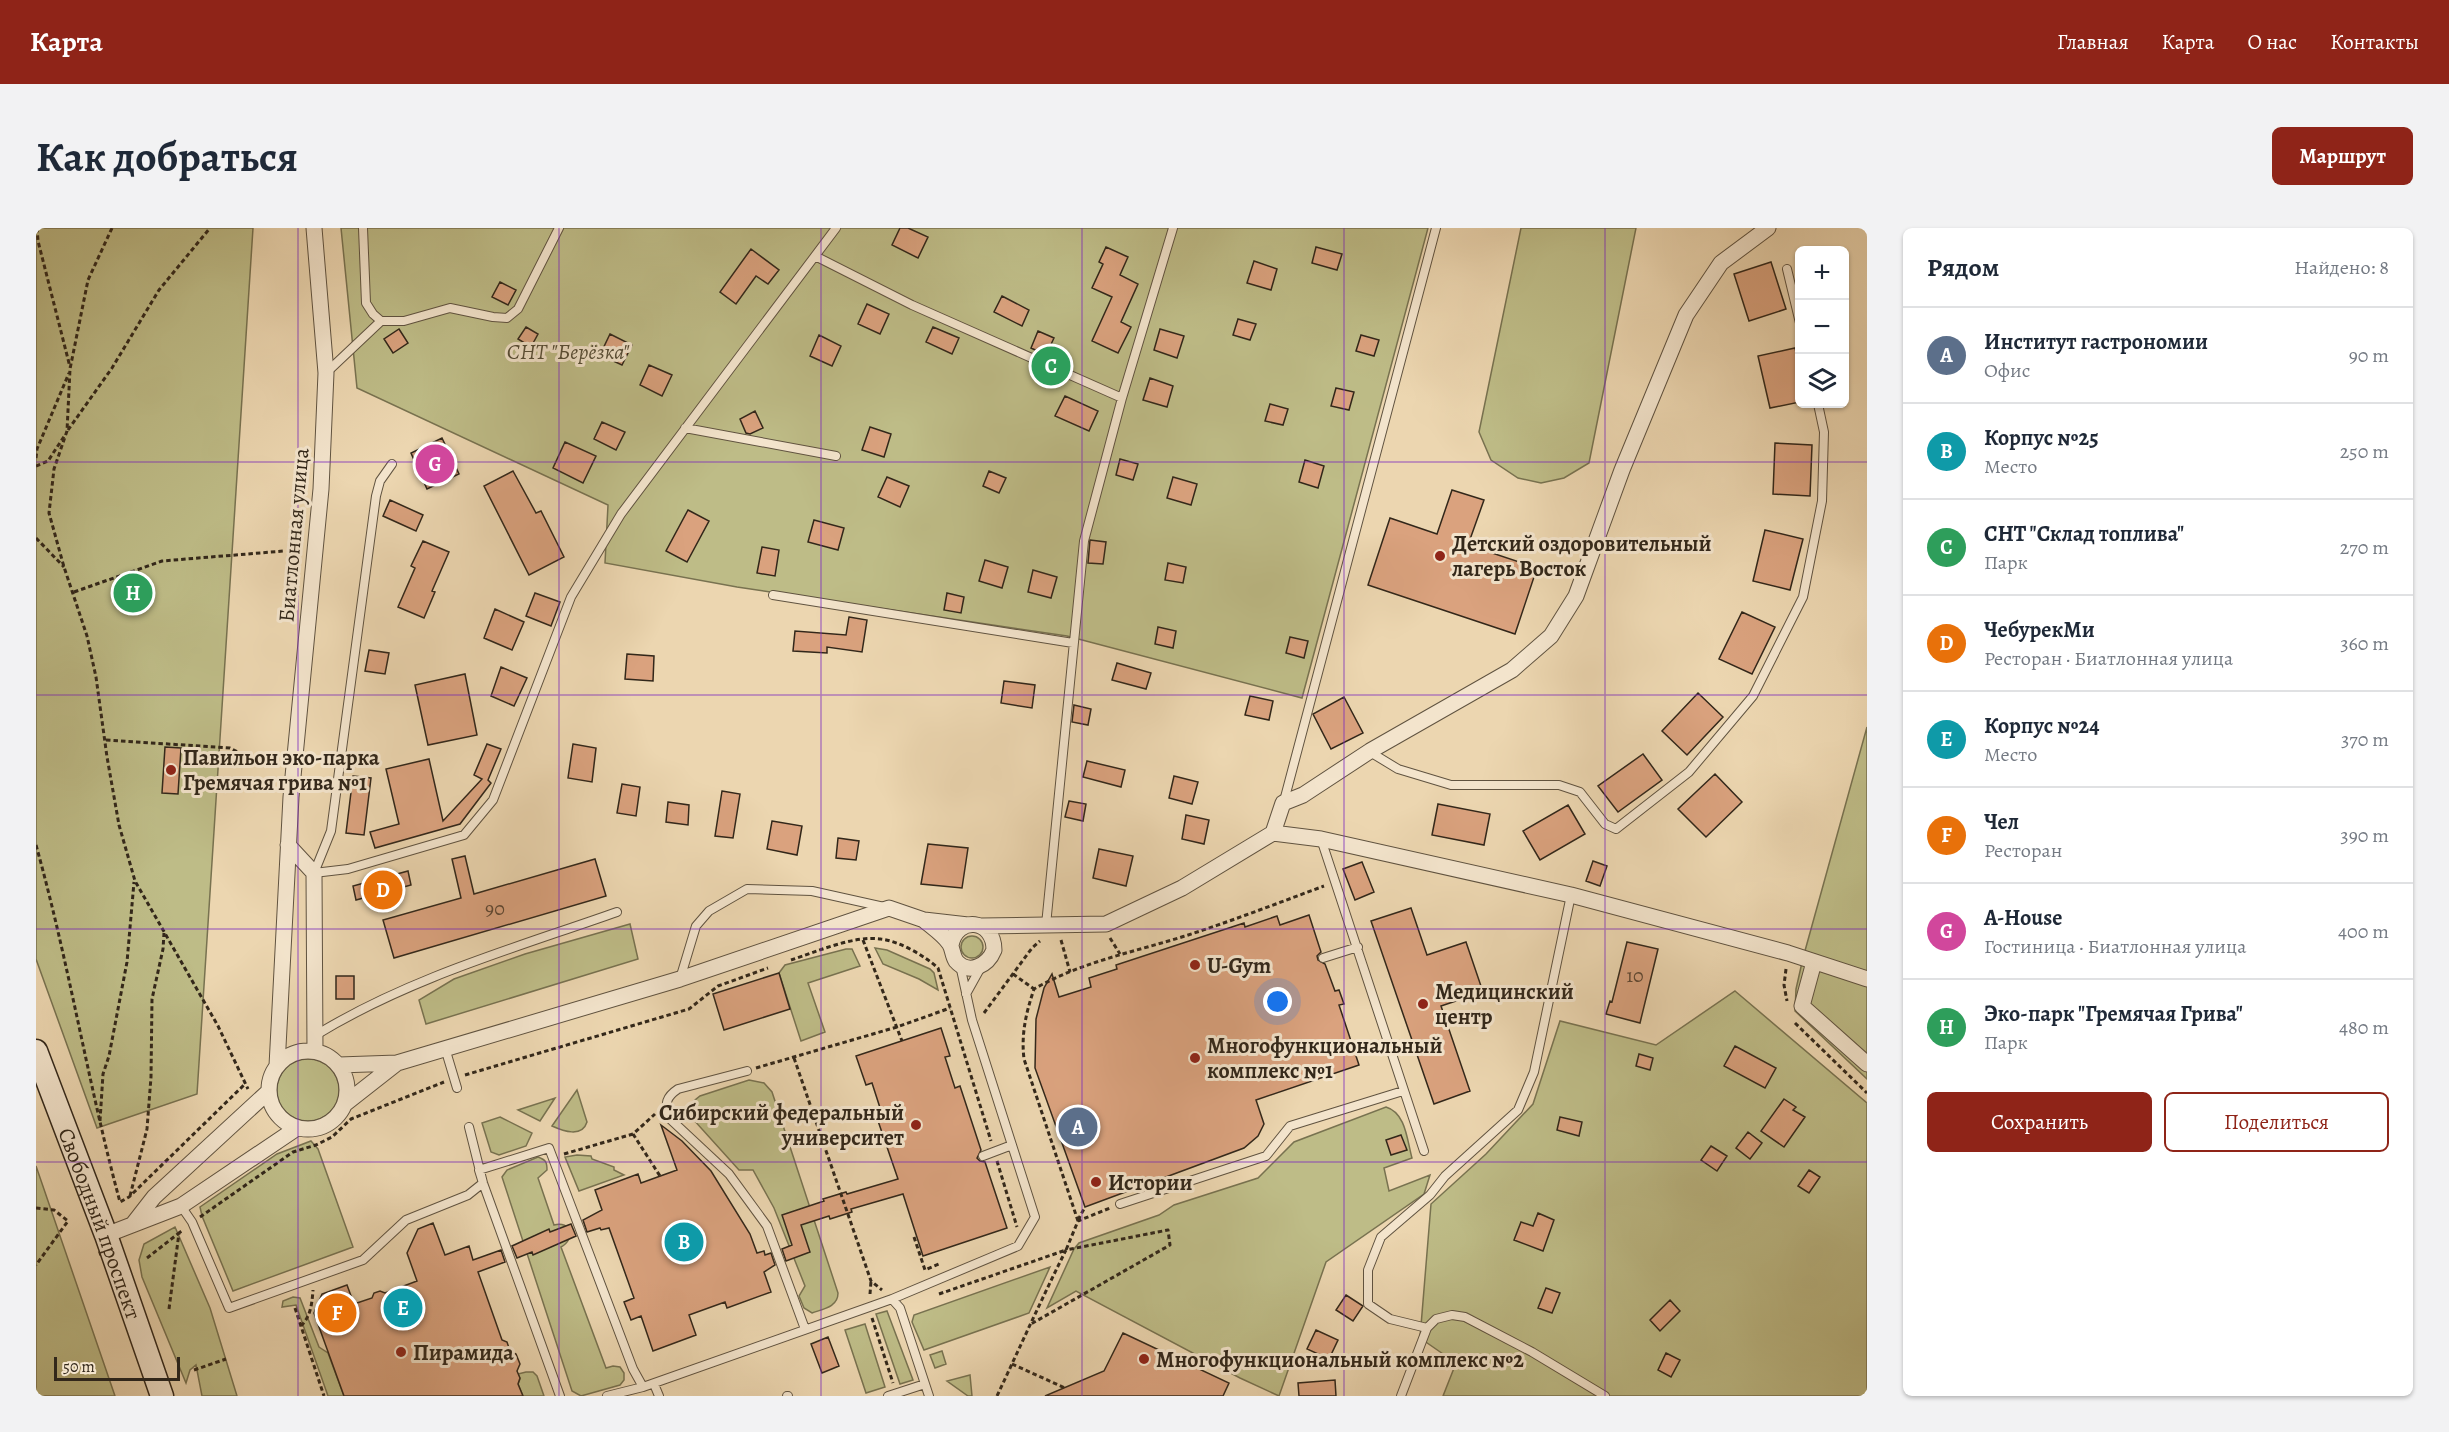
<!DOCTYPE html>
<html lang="ru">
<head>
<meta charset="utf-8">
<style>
	body { margin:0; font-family:Alegreya,serif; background:#f2f2f3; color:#1f2937 }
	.controls { position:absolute; right:18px; top:18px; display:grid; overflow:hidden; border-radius:9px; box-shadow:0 2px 4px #0004 }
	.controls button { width:54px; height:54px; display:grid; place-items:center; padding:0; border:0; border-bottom:2px solid #e0e1e3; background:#fff; color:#1f2937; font:30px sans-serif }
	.scale { position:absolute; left:18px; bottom:15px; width:126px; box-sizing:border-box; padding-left:6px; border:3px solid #32271a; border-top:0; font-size:16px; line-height:21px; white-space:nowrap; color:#32271a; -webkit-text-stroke:4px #f3e4cc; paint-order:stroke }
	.you { position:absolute; left:1242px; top:774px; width:21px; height:21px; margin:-15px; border:4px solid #fff; border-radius:50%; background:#1a73e8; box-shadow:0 0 0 9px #1a73e833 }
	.badge { display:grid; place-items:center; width:39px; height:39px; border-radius:50%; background:#8f2418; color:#fff; font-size:20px; font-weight:700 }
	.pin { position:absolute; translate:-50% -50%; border:3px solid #fff; box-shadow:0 2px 6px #0006 }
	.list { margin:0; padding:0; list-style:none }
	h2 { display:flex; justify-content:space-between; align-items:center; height:78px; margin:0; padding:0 24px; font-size:26px }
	h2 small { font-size:20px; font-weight:400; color:#747a83 }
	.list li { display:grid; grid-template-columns:39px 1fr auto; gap:18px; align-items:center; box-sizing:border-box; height:96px; padding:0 24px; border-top:2px solid #e0e1e3 }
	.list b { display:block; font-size:22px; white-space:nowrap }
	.list p { margin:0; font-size:20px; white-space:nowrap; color:#747a83 }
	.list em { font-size:20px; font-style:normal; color:#747a83 }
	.actions { display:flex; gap:12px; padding:18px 24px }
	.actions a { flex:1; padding:14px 0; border:2px solid #8f2418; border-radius:9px; text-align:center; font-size:21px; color:#8f2418 }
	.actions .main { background:#8f2418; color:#fff }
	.icon { flex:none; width:33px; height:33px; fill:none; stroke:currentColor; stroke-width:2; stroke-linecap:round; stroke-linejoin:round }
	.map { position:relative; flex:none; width:1831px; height:1168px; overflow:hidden; border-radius:9px }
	header { display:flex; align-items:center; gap:36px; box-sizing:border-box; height:84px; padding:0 30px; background:#8f2418; color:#fff }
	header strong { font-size:28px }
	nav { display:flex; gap:33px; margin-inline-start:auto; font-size:21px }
	.intro { display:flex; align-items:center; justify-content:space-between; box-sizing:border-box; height:144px; padding:0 36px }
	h1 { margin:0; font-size:42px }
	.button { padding:15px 27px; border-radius:9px; background:#8f2418; color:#fff; font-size:21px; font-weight:700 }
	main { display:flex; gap:36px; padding:0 36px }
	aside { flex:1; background:#fff; border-radius:9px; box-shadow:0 2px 4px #0004 }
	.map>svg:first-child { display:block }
</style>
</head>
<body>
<header>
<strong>Карта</strong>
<nav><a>Главная</a><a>Карта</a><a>О нас</a><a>Контакты</a></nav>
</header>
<div class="intro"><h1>Как добраться</h1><a class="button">Маршрут</a></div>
<main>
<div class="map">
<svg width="1831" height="1168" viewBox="0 0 1831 1168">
	<rect width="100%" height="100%" fill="#ecd6b0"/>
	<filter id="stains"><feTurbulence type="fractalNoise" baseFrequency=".00333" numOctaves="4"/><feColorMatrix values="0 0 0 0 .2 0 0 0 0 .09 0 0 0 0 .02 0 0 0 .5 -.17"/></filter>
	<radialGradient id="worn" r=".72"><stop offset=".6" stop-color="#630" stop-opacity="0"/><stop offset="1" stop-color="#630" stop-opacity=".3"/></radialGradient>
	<!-- green -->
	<path fill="#bebc87" stroke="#787250" stroke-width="1.5" d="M0 0H217L161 866 61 900 0 731Z
		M305 0H1392L1266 470 1031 408 701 359 569 335 572 277 321 160Z
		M1485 0H1600L1553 235 1528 250 1505 255 1482 250 1455 232 1443 204Z
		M1831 499V851L1759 783 1760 761 1767 730Z
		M594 696 602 731 390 796 383 772 418 751 489 726Z
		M925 719a11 11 0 1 1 22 0a11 11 0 1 1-22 0Z
		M839 720 851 722 894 741 898 745 902 762 883 751 847 736Z
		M810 721H816L824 738 772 755 789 804 765 813 743 745 749 737Z
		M1699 763 1831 875V1168H1407L1420 1135 1384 1110 1395 976 1450 926 1497 876 1524 793 1620 817Z
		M241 862a31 31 0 1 1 62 0a31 31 0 1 1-62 0Z
		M713 852 728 855 736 864 802 1065C802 1079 787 1081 776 1085L768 1080 763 1068 769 1058 738 980 717 942H703L656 890 654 876 664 868Z
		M541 862 551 894C546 910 527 903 516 898Z
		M519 870 504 893 482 882Z
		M1350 879C1370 885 1371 912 1376 930L1348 940 1353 963 1394 947 1388 966 1290 1034 1243 1168 1204 1150 1040 1063 1011 1080 1038 1021 1043 1015 1123 987 1138 977 1222 950 1258 914Z
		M464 889 496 905 490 918 463 927 455 924 446 895Z
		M275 913 282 921 317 1019 197 1063 166 988 164 979 241 926Z
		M541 927 555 928 556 931 578 939V942L588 947 543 963 529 929Z
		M502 929C510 932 511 934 511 942L502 950 518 997C535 992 540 1011 525 1019L570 1140 577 1138 584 1139 588 1145V1152L584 1157 545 1168 536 1163 466 949 471 942Z
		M0 938 79 1168H0Z
		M139 999 174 1080 201 1168H166L160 1137 154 1142 150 1155 106 1049 103 1032 108 1016Z
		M1014 1039 993 1085 888 1122 876 1094 878 1087Z
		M257 1069 264 1070 283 1119 292 1125 308 1168H292L260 1077 246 1079 247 1073Z
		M851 1083 877 1152 864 1156 840 1086Z
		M829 1096 849 1159 830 1165 809 1102Z
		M906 1123 910 1136 899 1140 894 1127Z
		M490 1144H497L501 1148 508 1168H487L482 1156 484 1151 482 1146Z
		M934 1147 936 1168H932L911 1153Z"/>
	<!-- building -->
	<path fill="#daa27e" stroke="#32271a" stroke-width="1.5" d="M864 0H872L892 9 882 30 856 17Z
		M1070 19 1092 29 1084 47 1102 56 1085 94 1095 99 1082 125 1056 113 1076 69 1056 60 1067 36 1063 34Z
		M1280 19 1306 26 1301 42 1276 35Z
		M715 21 743 42 732 56 720 48 700 76 684 64Z
		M1218 33 1241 41 1235 62 1211 55Z
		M1735 34 1750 81 1713 93 1698 46Z
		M464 54 480 62 472 77 456 69Z
		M966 68 993 82 986 98 958 84Z
		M831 76 853 86 844 106 822 96Z
		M1202 91 1220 96 1214 112 1197 107Z
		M490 99 502 106 495 119 482 111Z
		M897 99 923 110 916 126 890 114Z
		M363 101 372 115 357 125 348 111Z
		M1124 101 1148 108 1141 130 1118 122Z
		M1002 103 1018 110 1010 127 995 120Z
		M574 106 596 117 586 137 564 127Z
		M783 107 805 118 796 138 774 128Z
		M1325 107 1343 112 1338 128 1320 123Z
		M1759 120 1764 140V174L1734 180 1722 128Z
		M613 137 636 147 626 168 604 157Z
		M1114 150 1137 158 1131 179 1107 172Z
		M1300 160 1318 164 1313 182 1295 178Z
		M1029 168 1062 183 1053 203 1019 188Z
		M1234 176 1252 181 1247 197 1229 193Z
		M719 183 727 200 714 206 710 205 704 191Z
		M566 194 589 204 580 222 558 211Z
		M834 199 855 206 848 229 826 222Z
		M406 210 423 246 391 261 375 225Z
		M529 214 560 228 547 255 517 240Z
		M1739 215 1776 217 1774 268 1737 266Z
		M1084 231 1102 236 1097 252 1080 247Z
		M1269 232 1288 238 1282 260 1263 254Z
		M477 243 500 285 505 283 528 329 493 347 448 258Z
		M953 243 970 250 963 265 947 258Z
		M851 249 873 258 864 279 842 269Z
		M1137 249 1161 256 1155 277 1131 270Z
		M1416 262 1448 272 1432 317 1501 340 1479 406 1332 357 1354 290 1401 306Z
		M354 272 387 287 380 303 347 288Z
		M652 282 673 293 651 334 630 323Z
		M778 292 808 300 802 322 772 314Z
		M1729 302 1767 311 1754 362 1717 353Z
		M1054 312 1070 314 1067 336 1052 335Z
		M387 313 413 324 396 363 399 364 388 390 362 379 379 340 375 338Z
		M726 319 743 322 739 348 721 345Z
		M949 332 972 339 966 360 943 353Z
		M1132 335 1150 339 1147 355 1129 352Z
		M997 342 1021 349 1015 370 992 364Z
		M499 365 524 374 515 398 490 388Z
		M911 365 928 369 925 385 908 382Z
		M459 381 488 394 476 422 448 410Z
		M1706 384 1739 399 1716 446 1683 431Z
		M813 389 831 392 826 424 791 419V425L757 423 759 403 810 407Z
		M1122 399 1140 403 1137 420 1119 416Z
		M1254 409 1272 413 1268 430 1250 425Z
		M333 422 353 425 349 446 329 443Z
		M591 426 618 428 617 453 589 451Z
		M1081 435 1115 445 1110 461 1076 452Z
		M465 439 491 450 478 478 455 468Z
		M429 446 441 507 392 517 379 457Z
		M968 453 999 457 996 480 965 475Z
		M1662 465 1687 489 1651 527 1626 503Z
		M1214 468 1237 473 1233 492 1209 487Z
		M1308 469 1327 505 1295 521 1277 486Z
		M1038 477 1055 481 1052 497 1036 494Z
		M451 516 465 521 452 552 455 555 424 596 339 620 334 604 363 596 350 541 393 531 407 593 446 551 438 547Z
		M537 516 560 520 556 554 532 550Z
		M129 519 145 520 142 566 126 565Z
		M1607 526 1626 552 1582 584 1562 558Z
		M1051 533 1089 542 1085 559 1047 549Z
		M1679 546 1706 574 1670 609 1642 581Z
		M317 548 335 550 328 607 310 605Z
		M1138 548 1162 554 1156 576 1133 570Z
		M586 556 604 559 600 588 581 585Z
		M686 563 704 566 697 610 679 608Z
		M1033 573 1050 576 1047 593 1029 589Z
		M632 574 653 577 652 597 630 594Z
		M1402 576 1454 586 1448 617 1396 607Z
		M1532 577 1549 606 1504 632 1487 603Z
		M1150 587 1173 592 1168 616 1146 611Z
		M736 593 766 598 761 627 731 621Z
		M802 610 823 613 820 632 800 630Z
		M892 616 932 620 926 660 885 656Z
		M1063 621 1097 628 1090 658 1057 650Z
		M429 628 438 666 559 631 570 668 358 730 347 692 425 670 416 631Z
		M1557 633 1571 638 1564 658 1550 653Z
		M1326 634 1338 664 1319 672 1307 641Z
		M372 643 375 657 320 672 317 658Z
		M1375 680 1391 727 1430 714 1447 764 1405 778 1434 863 1398 876 1335 693Z
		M1273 687 1285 724 1281 728 1282 732 1289 736 1299 763 1303 762 1308 776 1303 777 1323 837 1220 872 1228 896 1222 908 1208 920 1049 979 999 840 1000 791 1008 760 1016 746 1023 769 1055 759 1053 750 1081 741 1080 737 1208 695 1209 699 1241 688 1244 697Z
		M1591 714 1622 721 1604 795 1570 786 1574 773 1576 774Z
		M743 745 754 781 688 802 677 766Z
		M300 748H318V771H300Z
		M905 800 914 828 909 829 919 860 924 858 945 922 941 930 944 933 949 934 971 1000 887 1028 867 966 815 981 816 984 794 991 793 988 765 997 774 1024 750 1033 746 1021 756 1017 746 987 788 973 787 971 810 964 811 966 862 951 840 887 846 886 836 855 830 857 820 828Z
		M1699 818 1740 840 1729 860 1688 838Z
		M1603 826 1617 830 1614 842 1600 838Z
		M1748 871 1760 879 1757 882 1769 889 1748 919 1725 903Z
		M1524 889 1546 894 1543 908 1521 902Z
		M625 897 646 913 675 943 714 1006 721 1025 728 1023 729 1027 735 1025 739 1037 728 1044 735 1064 691 1080 689 1074 653 1087 660 1107 617 1123 605 1088 595 1092 588 1074 598 1070 573 1000 565 1002 564 1000 551 1004 547 992 566 982 559 962 602 946 605 955 641 942Z
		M1712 904 1726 915 1714 931 1700 920Z
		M1365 907 1371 922 1355 927 1350 912Z
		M1675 918 1691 928 1681 943 1665 932Z
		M1773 942 1784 949 1773 965 1762 958Z
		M1502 985 1518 992 1507 1023 1478 1012 1485 994 1497 998Z
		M397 995 409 1027 433 1018 437 1032 465 1022 469 1034 442 1044 466 1112 471 1114 474 1123 480 1126 484 1136 481 1143 484 1150 482 1156 487 1168H308L278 1085 286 1066 311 1057 318 1076 336 1070 338 1065 344 1063 349 1065 381 1053 371 1025 382 1001Z
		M535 996 540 1008 497 1027 496 1024 481 1030 476 1018 513 1001 514 1004Z
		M1510 1060 1524 1065 1516 1085 1502 1080Z
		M1310 1067 1327 1078 1317 1093 1300 1082Z
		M1634 1072 1644 1083 1624 1103 1614 1092Z
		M1280 1102 1302 1112 1293 1131 1271 1121Z
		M1087 1105 1193 1155 1187 1168H1009L1068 1143Z
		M792 1109 803 1138 786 1145 775 1116Z
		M1630 1125 1644 1132 1635 1149 1622 1142Z
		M1299 1152 1300 1168H1263L1262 1155Z"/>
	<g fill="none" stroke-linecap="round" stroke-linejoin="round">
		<!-- service casing -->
		<g stroke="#605340" stroke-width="10">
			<path id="service" d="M327 0 330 75 337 86 345 93
				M779 28 876 77 1086 170
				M1751 41 1764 95
				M291 144 345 93H368L414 80 457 89 471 90 482 81 523 0
				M649 200 800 228
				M737 367 1037 415
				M1334 524 1362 541 1415 557H1523L1544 564 1569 596 1580 601 1653 544 1717 468 1767 369 1786 273 1788 204 1782 176
				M1248 573 1400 0
				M1285 611 1388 923
				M278 645 312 641 428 607 457 572 535 369 585 286 800 0
				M278 645 295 603 340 268 344 253 356 236
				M1535 667 1498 844 1482 882 1409 948 1394 967 1345 1009 1332 1042V1076L1354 1091 1391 1100 1400 1091 1416 1087 1429 1089 1496 1124 1569 1168
				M1010 697 1048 313 1086 170 1137 0
				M1287 730 1322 719
				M644 751 660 698 673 683 711 661 776 663 848 679
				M930 766 945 739
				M280 807C373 750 479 720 581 684
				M409 820 421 860
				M711 843 642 861C630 869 629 875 632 889L693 946 731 998 769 1101
				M433 899 447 955 524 1168
				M947 928 976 917
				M1084 976 1230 928 1254 898 1367 863
				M145 978 156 994 193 1080 327 1032 370 992 432 967 447 955 443 942 513 920 597 1141 607 1159 571 1168
				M618 1156 623 1168
				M607 1159 856 1071
				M751 1168H752
				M852 1168 889 1156
				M893 1168 864 1080 856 1071 982 1018 999 989 936 792 924 737
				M1365 1168 1391 1100"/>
		</g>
		<!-- minor casing -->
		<g stroke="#605340" stroke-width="17">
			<path id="minor" d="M1237 605 1247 575 1267 567 1334 523 1476 442 1515 408 1540 368 1586 242 1650 87 1685 35 1732 0
				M252 617 278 645 279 823
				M888 692C896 699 907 706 913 715 917 720 916 727 920 733 933 748 952 737 958 722 958 691 921 687 915 717
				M945 698 1070 696 1146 660 1237 605 1285 611 1535 667 1752 725 1831 751
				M1778 734 1766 778 1831 836
				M233 862a39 39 0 1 1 78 0a39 39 0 1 1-78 0Z
				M361 835 644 751 853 680 888 692 932 697
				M303 837 361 835 310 875
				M241 838 255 569 285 261 290 145 278 0
				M97 996 118 969 232 864
				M70 1007 145 978 261 900"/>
		</g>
		<!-- secondary casing -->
		<g stroke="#32271a" stroke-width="25">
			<g id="secondary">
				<path id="s1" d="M0 823 70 1007 126 1168"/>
			</g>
		</g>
		<!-- path -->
		<path stroke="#32271a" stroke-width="3" stroke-dasharray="4.5 3" stroke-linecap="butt" d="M1 0 2 13 34 139
			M76 0 52 52 34 141 31 203 18 241 13 285 28 339 51 408 60 449 71 529 83 597 99 653 182 798 212 861
			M32 202 76 140 123 62 174 0
			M0 230 1 221 33 145
			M0 238 12 233 29 207
			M0 310 28 339
			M38 364 126 333 248 323
			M70 512 194 520 215 531
			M0 617C33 735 52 856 84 974L93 969 209 856
			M1074 710 1084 726
			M827 712 866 813
			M1025 712 1034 744
			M755 732C780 724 818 707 845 711 863 713 889 728 902 740L955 913
			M1750 741 1748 757 1751 773
			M977 746 998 761
			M948 785 996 720 1004 713
			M1759 795 1831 865
			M758 830 835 1053 846 1062
			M720 840 861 799 914 780
			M429 847 653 781 682 758 732 740
			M64 893 67 846 73 828 91 734 98 654
			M597 906 624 948
			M528 926 597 906 619 886
			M961 933 981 999
			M94 968 111 901 115 849 116 771 127 721 128 705
			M0 980 18 982 32 993 0 1037
			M164 989 257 924 280 917 296 909 315 891 408 854
			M1042 992 1049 979
			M1042 993 988 831C985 806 990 785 998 761 1045 734 1098 724 1149 708 1196 693 1242 675 1288 658
			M878 1009 889 1042 903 1036
			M111 1030 143 1005
			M834 1066 835 1053
			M903 1066 1030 1022 1042 993 1074 980
			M259 1080 288 1168
			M133 1081 143 1005 147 1002
			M836 1090 857 1155
			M265 1098C275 1088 276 1075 277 1062
			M976 1136 1029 1160
			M158 1142 190 1131
			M961 1168C984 1119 1006 1070 1030 1022L1132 1002 1134 1017 995 1096"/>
		<!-- service -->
		<use href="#service" stroke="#f3e4cc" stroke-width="8"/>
		<!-- minor -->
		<use href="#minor" stroke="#f3e4cc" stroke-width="15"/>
		<!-- secondary -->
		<use href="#secondary" stroke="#f3e4cc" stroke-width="22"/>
	</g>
	<!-- grid -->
	<path fill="none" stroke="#7b2cbf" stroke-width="1.5" stroke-opacity="0.55" d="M262 0V1168M523 0V1168M785 0V1168M1046 0V1168M1308 0V1168M1569 0V1168M0 234H1831M0 467H1831M0 701H1831M0 934H1831"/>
	<!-- markers -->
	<g fill="#8f2418" stroke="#f3e4cc" stroke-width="2">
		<circle cx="1404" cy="328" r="6"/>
		<circle cx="135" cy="542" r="6"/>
		<circle cx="1159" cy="737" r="6"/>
		<circle cx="1387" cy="776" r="6"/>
		<circle cx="1159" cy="830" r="6"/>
		<circle cx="880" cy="897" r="6"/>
		<circle cx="1060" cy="954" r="6"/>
		<circle cx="365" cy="1124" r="6"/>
		<circle cx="1108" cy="1131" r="6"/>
	</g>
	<g text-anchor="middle" stroke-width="6" stroke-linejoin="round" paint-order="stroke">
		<!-- number labels -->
		<g font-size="20" fill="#5c4633">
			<text x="459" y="687">90</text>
			<text x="1599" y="754">10</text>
		</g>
		<!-- park labels -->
		<g font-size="22" font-style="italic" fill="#554c35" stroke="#f3e4cc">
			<text x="532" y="131">СНТ "Берёзка"</text>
		</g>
		<!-- street labels -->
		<g font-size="22" fill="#32271a" stroke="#f3e4cc">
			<text transform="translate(257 307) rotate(-85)" y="8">Биатлонная улица</text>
			<text dy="8" stroke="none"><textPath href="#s1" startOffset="184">Свободный проспект</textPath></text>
		</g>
		<!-- poi labels -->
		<g font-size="22" font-weight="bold" fill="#32271a" stroke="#f3e4cc" text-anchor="start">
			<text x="1416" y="323">Детский оздоровительный<tspan x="1416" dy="25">лагерь Восток</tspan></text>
			<text x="147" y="537">Павильон эко-парка<tspan x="147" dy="25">Гремячая грива №1</tspan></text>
			<text x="1171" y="745">U-Gym</text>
			<text x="1399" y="771">Медицинский<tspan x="1399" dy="25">центр</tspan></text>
			<text x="1171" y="825">Многофункциональный<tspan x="1171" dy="25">комплекс №1</tspan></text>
			<text x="868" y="892" text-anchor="end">Сибирский федеральный<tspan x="868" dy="25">университет</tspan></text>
			<text x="1072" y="962">Истории</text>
			<text x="377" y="1132">Пирамида</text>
			<text x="1120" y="1139">Многофункциональный комплекс №2</text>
		</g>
	</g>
	<rect width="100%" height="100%" filter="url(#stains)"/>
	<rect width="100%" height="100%" fill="url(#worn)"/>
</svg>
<div class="controls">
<button>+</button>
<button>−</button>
<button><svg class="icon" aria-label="layers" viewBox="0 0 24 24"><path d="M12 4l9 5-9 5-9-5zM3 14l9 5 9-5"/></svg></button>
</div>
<div class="scale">50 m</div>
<div class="you"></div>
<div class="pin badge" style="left:1042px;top:899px;background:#5c6f8a">A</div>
<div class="pin badge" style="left:648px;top:1014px;background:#0f9aa8">B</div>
<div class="pin badge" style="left:1015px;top:138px;background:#2e9e5b">C</div>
<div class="pin badge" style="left:347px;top:662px;background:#e8710a">D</div>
<div class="pin badge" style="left:367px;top:1080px;background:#0f9aa8">E</div>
<div class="pin badge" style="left:301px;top:1085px;background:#e8710a">F</div>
<div class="pin badge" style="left:399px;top:236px;background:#d1479c">G</div>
<div class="pin badge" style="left:97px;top:365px;background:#2e9e5b">H</div>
</div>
<aside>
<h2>Рядом<small>Найдено: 8</small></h2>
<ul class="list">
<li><span class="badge" style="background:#5c6f8a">A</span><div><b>Институт гастрономии</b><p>Офис</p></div><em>90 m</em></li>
<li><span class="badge" style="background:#0f9aa8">B</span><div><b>Корпус №25</b><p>Место</p></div><em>250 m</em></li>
<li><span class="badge" style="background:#2e9e5b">C</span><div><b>СНТ &quot;Склад топлива&quot;</b><p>Парк</p></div><em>270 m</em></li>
<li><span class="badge" style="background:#e8710a">D</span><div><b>ЧебурекМи</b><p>Ресторан · Биатлонная улица</p></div><em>360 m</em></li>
<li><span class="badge" style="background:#0f9aa8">E</span><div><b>Корпус №24</b><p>Место</p></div><em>370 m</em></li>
<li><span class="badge" style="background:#e8710a">F</span><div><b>Чел</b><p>Ресторан</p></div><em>390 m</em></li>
<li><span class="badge" style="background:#d1479c">G</span><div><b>A-House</b><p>Гостиница · Биатлонная улица</p></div><em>400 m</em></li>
<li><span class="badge" style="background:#2e9e5b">H</span><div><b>Эко-парк &quot;Гремячая Грива&quot;</b><p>Парк</p></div><em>480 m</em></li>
</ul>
<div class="actions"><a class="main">Сохранить</a><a>Поделиться</a></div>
</aside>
</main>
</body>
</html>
